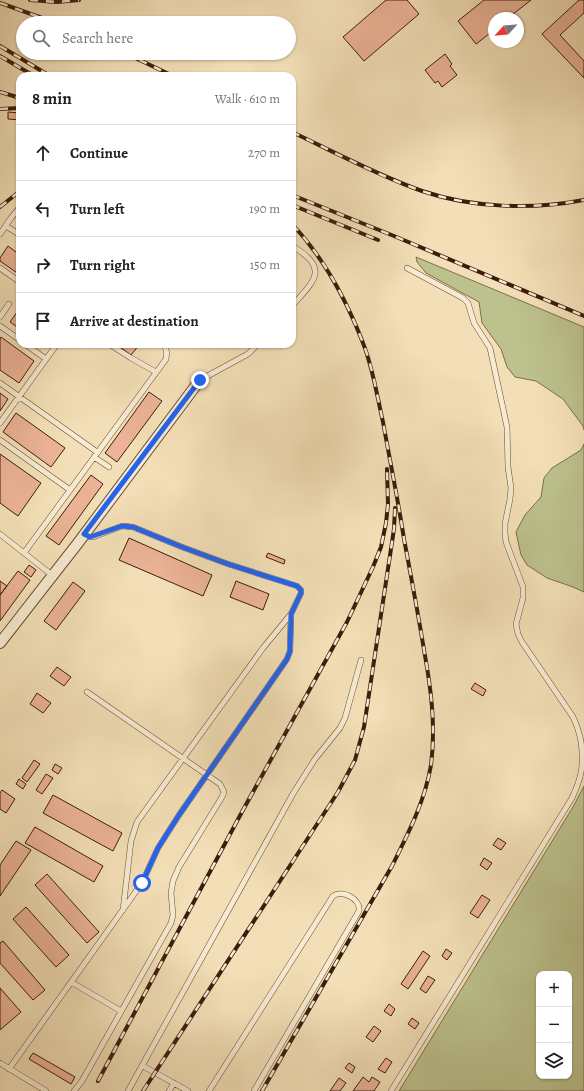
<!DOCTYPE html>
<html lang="en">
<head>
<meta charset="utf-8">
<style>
	body { margin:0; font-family:Alegreya,serif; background:#f2f2f2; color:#202124 }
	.controls { position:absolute; right:12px; bottom:12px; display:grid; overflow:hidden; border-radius:8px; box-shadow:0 1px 3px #0004 }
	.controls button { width:36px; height:36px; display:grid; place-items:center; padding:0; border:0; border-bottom:1px solid #e0e0e0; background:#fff; color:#202124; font:20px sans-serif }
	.compass { position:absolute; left:488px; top:12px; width:36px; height:36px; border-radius:50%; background:#fff; box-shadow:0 1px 3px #0004; rotate:244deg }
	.stop { position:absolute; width:12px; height:12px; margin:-9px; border:3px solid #2563eb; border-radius:50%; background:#fff }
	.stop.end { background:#2563eb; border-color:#fff; box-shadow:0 1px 4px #0008 }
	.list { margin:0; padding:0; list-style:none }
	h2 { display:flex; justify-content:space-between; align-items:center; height:52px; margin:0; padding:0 16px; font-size:17px }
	h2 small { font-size:13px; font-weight:400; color:#757577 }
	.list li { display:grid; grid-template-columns:26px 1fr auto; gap:12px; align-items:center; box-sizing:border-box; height:56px; padding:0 16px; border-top:1px solid #e0e0e0 }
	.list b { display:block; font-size:15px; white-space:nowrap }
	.list em { font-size:13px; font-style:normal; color:#757577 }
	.icon { flex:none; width:22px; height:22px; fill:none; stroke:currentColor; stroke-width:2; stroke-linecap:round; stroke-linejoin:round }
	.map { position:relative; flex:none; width:584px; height:1091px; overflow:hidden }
	.search { position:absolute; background:#fff; box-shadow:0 1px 3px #0004; left:16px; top:16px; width:280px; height:44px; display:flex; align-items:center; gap:10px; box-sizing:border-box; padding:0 14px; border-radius:22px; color:#757577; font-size:15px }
	.panel { position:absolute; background:#fff; box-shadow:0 1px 3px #0004; left:16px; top:72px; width:280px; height:276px; border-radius:12px }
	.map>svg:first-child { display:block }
</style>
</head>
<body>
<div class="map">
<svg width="584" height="1091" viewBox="0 0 584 1091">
	<rect width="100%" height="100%" fill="#f3dfb7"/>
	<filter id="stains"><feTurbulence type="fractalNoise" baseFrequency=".005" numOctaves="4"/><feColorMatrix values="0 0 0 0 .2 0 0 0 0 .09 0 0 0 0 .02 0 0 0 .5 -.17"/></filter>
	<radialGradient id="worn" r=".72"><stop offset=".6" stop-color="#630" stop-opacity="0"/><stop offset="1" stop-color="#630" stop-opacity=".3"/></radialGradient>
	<!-- green -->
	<path fill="#bcc18d" stroke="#7b704c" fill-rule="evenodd" d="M416 257 584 327V430L583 426 563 399 536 381 515 377 507 367 501 349 482 323 479 302 426 273 417 262Z
		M584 444V592L573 587 547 578 527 565 521 555 516 532 525 515 541 497 544 478 552 468 581 450Z
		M584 786V1091H399L573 807ZM539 974H569V1076H539Z"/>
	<!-- building -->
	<path fill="#ecb397" stroke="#3a1e0b" d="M386 0H407L419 14 364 61 343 37Z
		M484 0H531L508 18H494V30L476 44 458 21Z
		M579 0H584V13L560 35 584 61V78L542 34Z
		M445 54 452 64 450 66 457 75 442 87 438 81 435 83 425 70Z
		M8 112 20 113V120L8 119Z
		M8 246 20 255V275L0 261V258Z
		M20 308V329L10 322Z
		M1 337 34 361 19 383 0 370V339Z
		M116 344H140L131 355Z
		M149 392 162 401 117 462 105 453Z
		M0 393 8 399 0 411Z
		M16 413 65 448 51 467 3 432Z
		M0 454 41 483 18 516 0 503Z
		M91 475 103 484 59 545 46 536Z
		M129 538 212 575 203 596 119 560Z
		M268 553 285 560 284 564 266 557Z
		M29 565 36 570 31 577 24 572Z
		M18 571 30 580 0 621V595Z
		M0 581 7 586 0 595Z
		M236 581 269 594 263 610 230 597Z
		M73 582 85 591 56 630 44 621Z
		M57 667 71 677 64 686 50 676Z
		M475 683 486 690 483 696 471 689Z
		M37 693 51 703 43 713 30 704Z
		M34 760 40 764 27 782 22 778Z
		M55 764 62 768 58 774 52 770Z
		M46 774 53 778 42 794 36 790Z
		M19 779 26 784 23 789 16 784Z
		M2 790 15 799 6 813 0 809V793Z
		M53 795 122 833 113 851 43 813Z
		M35 827 103 866 94 882 25 843Z
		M498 838 506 843 501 850 493 845Z
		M16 841 31 850 0 896V865Z
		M484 858 492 863 487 870 480 865Z
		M47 874 99 932 87 943 35 885Z
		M482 895 490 900 478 918 470 913Z
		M26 907 69 955 56 967 13 919Z
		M3 941 45 990 33 1000 0 963V943Z
		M446 949 452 953 447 960 442 956Z
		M423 951 430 956 408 989 401 984Z
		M428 976 435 980 426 993 420 989Z
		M0 988 21 1012 0 1030Z
		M389 1004 395 1009 391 1016 384 1011Z
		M412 1018 419 1023 415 1029 408 1024Z
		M374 1026 381 1031 373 1042 366 1037Z
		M33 1053 75 1077 71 1084 29 1059Z
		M386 1058 392 1062 385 1073 378 1069Z
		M349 1063 355 1067 352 1073 345 1068Z
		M363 1077 369 1082 372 1077 380 1082 374 1091H353Z
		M339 1078 346 1083 340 1091H330Z"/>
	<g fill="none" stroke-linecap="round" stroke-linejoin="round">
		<!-- service casing -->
		<g stroke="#684e36" stroke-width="6">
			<path id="service" d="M6 226 20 235
				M0 234 11 218 20 207
				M292 246C330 268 315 280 292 306
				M0 268 20 282
				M0 317 9 304
				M0 326 20 340
				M25 344 46 359
				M109 344 131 358 156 372
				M200 380 248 354 258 344
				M0 383 97 452
				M0 423 57 344
				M0 440 70 490
				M94 457 109 467
				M0 534 52 575
				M24 553 166 359C167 353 167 349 163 344
				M123 910 131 841 137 822 263 648 291 614
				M71 982 121 1011
				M0 1063 46 1091
				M143 1066 188 1091
				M9 1069 142 883 158 848 179 815 287 659 290 651 291 614 301 593V590L297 586 228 564 182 547 133 527 122 526 93 537H90L84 534
				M74 1091 82 1081 171 923 173 915 171 893 173 881 179 867 222 797 224 792 220 784 87 692
				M128 1091 294 792 315 759 340 728 345 718 361 660
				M169 1091 174 1083
				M209 1091 333 896C342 889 361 899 359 911L254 1091
				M391 1091 572 798C582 777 584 765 581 741 579 732 577 725 573 717L522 642 518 634 516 624 523 598V587L506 542 505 533V524L510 499 511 488 508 467 507 427 490 348 474 323 468 303 463 298 407 268"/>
		</g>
		<!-- minor casing -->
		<g stroke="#684e36" stroke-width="12">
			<path id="minor" d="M0 643 78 543 200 380"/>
		</g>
		<!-- service -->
		<use href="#service" stroke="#f7ead0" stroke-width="5"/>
		<!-- minor -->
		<use href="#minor" stroke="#f7ead0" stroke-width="10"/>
		<!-- rail casing -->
		<g stroke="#3a1e0b" stroke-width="4">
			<path id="rail" d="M30 0 57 2 79 0
				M0 3 56 23
				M0 46 50 76
				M125 53 173 76
				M0 56 34 76
				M0 92 20 98
				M0 109 20 108
				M292 132C334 152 379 176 422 191 472 208 532 210 584 200
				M292 195 394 236 584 316
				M292 205 378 240
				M0 207 20 191
				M98 1081 243 810 347 622 373 567 381 547 386 523 388 504 387 469
				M143 1091 338 792 355 760 364 727 394 529 395 508
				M262 1091 392 866C408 834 425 801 431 765 436 726 431 688 424 650 418 613 411 576 404 539 398 500 390 461 383 422 377 396 373 368 363 343 346 299 324 258 292 224"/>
		</g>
		<!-- rail -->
		<use href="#rail" stroke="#f7ead0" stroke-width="2.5" stroke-dasharray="8" stroke-linecap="butt"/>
	</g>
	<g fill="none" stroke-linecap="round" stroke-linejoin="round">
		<!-- route -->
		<path stroke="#2563eb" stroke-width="5" d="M142 883 158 848 179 815 287 659 290 651 291 614 301 593V590L297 586 228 564 182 547 133 527 122 526 90 537 84 534 200 380"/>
	</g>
	<rect width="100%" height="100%" filter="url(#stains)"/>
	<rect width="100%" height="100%" fill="url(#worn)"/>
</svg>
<div class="controls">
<button>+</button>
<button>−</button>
<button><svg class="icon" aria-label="layers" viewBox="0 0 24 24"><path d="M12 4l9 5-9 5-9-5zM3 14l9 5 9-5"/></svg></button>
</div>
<svg class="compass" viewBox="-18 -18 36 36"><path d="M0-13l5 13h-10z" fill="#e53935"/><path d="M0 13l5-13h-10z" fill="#757577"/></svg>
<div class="stop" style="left:142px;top:883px"></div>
<div class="stop end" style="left:200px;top:380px"></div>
<div class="search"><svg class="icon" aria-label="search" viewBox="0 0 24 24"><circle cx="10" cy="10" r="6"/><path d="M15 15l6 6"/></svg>Search here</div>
<section class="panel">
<h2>8 min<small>Walk · 610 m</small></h2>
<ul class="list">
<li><svg class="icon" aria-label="ahead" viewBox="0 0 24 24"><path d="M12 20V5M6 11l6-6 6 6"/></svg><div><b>Continue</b></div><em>270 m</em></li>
<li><svg class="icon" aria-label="left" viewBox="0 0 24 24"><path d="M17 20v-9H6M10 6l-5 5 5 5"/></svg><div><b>Turn left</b></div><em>190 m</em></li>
<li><svg class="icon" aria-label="right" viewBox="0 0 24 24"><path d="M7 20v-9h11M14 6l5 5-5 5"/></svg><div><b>Turn right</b></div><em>150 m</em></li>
<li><svg class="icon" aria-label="arrive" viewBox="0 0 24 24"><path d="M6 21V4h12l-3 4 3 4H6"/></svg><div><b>Arrive at destination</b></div></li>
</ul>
</section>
</div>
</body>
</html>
